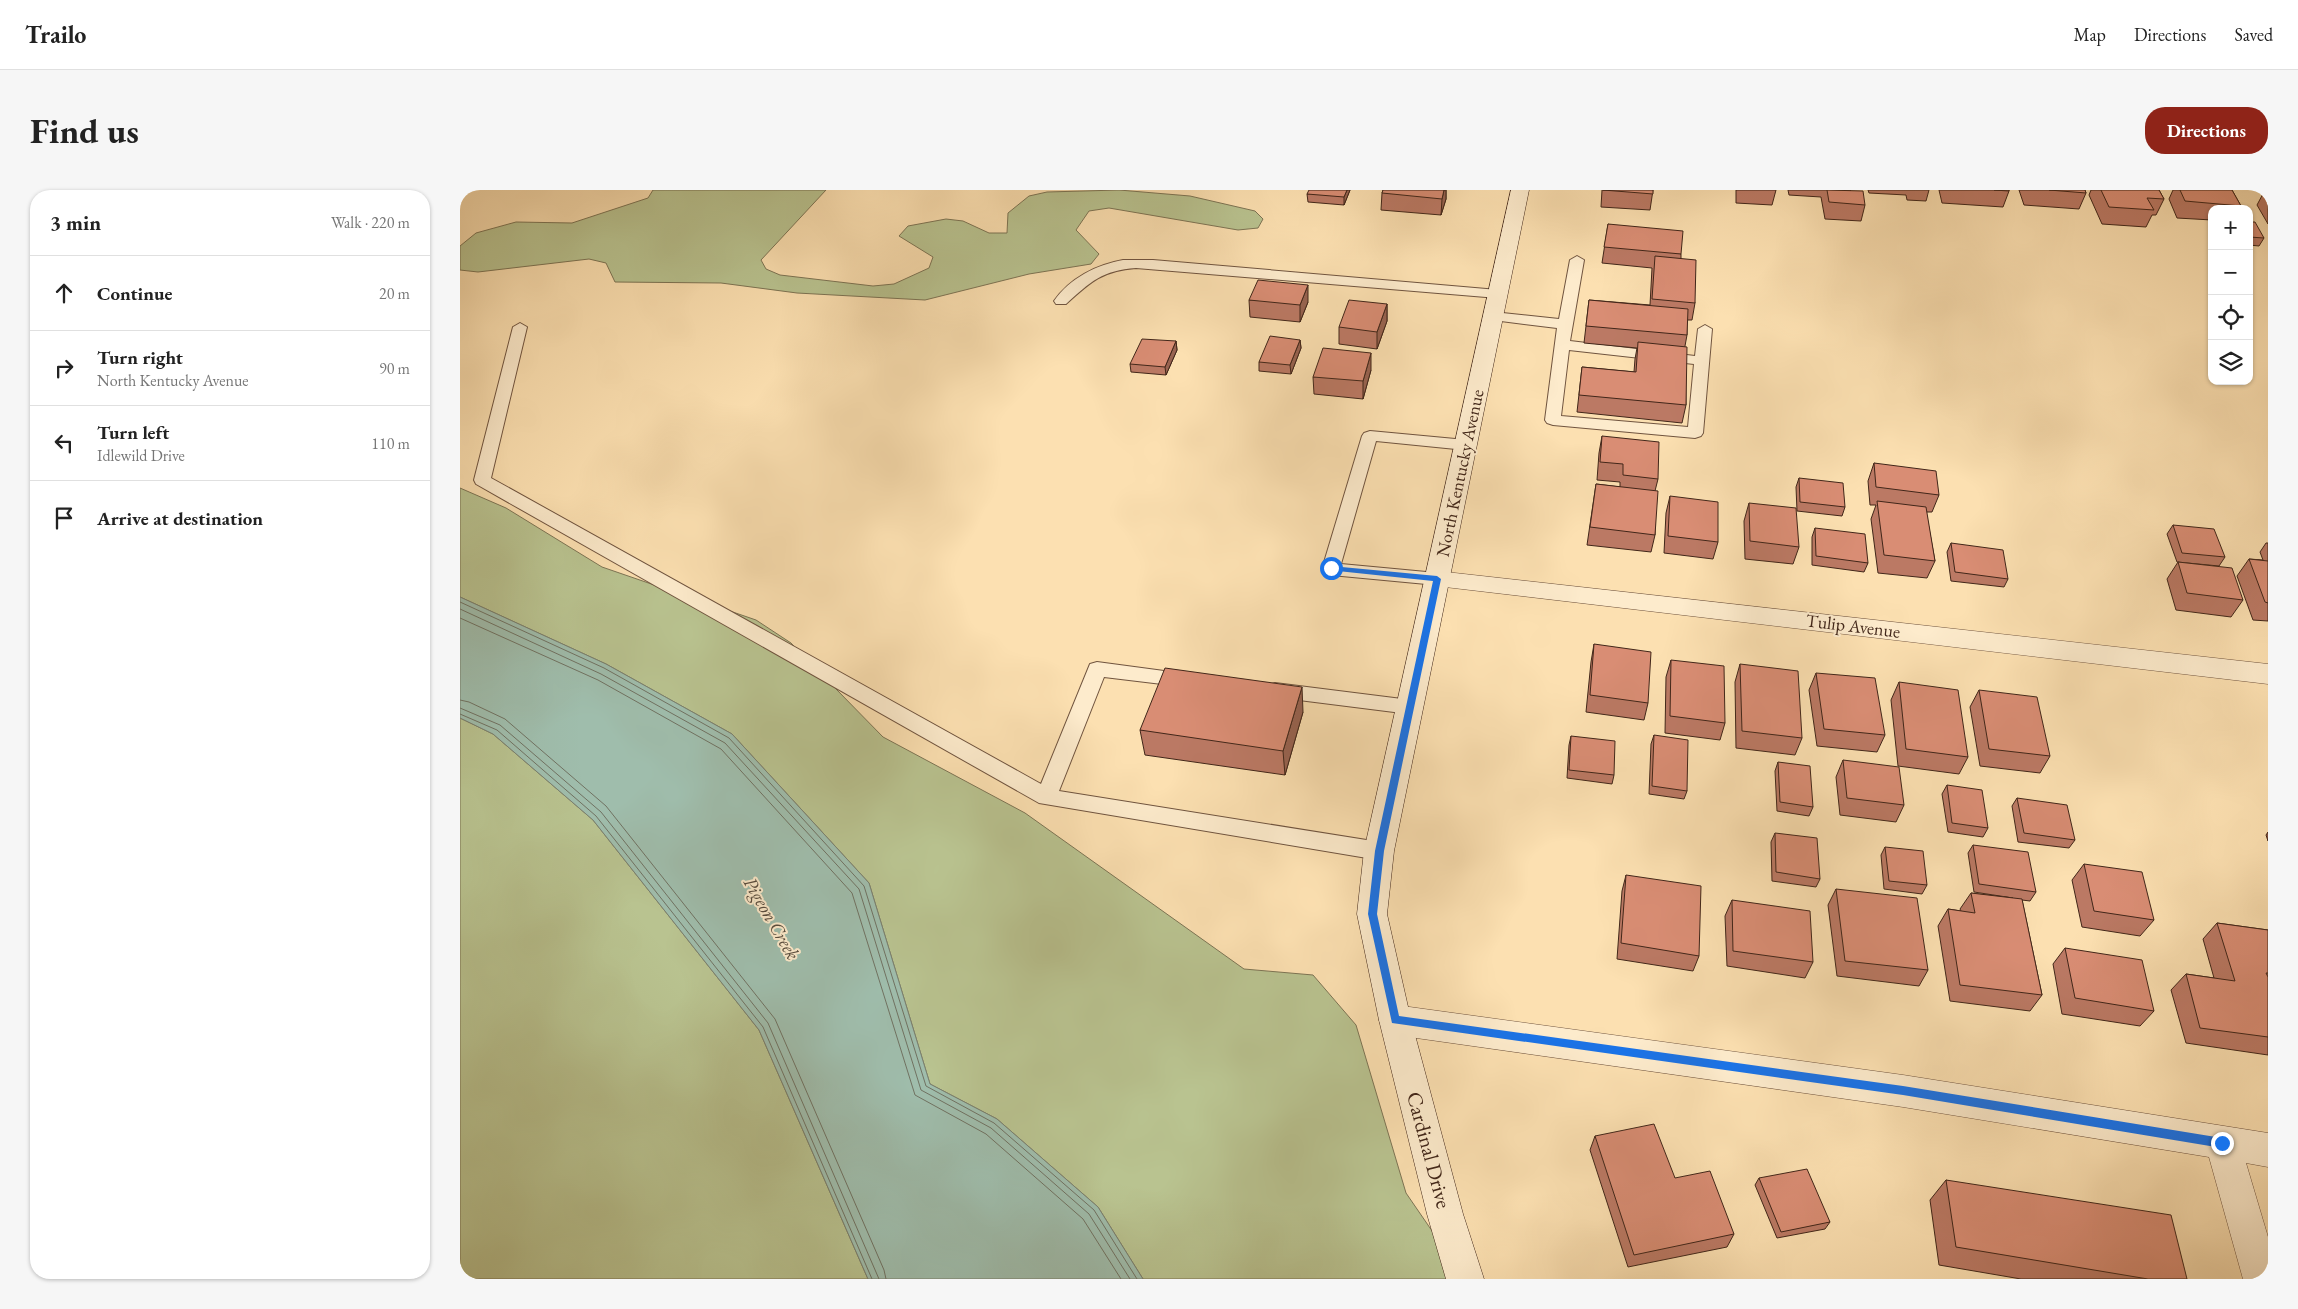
<!DOCTYPE html>
<html lang="en">
<head>
<meta charset="utf-8">
<style>
	body { margin:0; font-family:"EB Garamond",serif; background:#f6f6f6; color:#222 }
	.controls { position:absolute; right:15px; top:15px; display:grid; overflow:hidden; border-radius:10px; box-shadow:0 1px 4px #0004 }
	.controls button { width:45px; height:45px; display:grid; place-items:center; padding:0; border:0; border-bottom:1px solid #e0e0e0; background:#fff; color:#222; font:25px sans-serif }
	.stop { position:absolute; width:15px; height:15px; margin:-11px; border:4px solid #1a73e8; border-radius:50%; background:#fff }
	.stop.end { background:#1a73e8; border-color:#fff; box-shadow:0 1px 5px #0008 }
	.list { margin:0; padding:0; list-style:none }
	h2 { display:flex; justify-content:space-between; align-items:center; height:65px; margin:0; padding:0 20px; font-size:21px }
	h2 small { font-size:16px; font-weight:400; color:#767676 }
	.list li { display:grid; grid-template-columns:32px 1fr auto; gap:15px; align-items:center; box-sizing:border-box; height:75px; padding:0 20px; border-top:1px solid #e0e0e0 }
	.list b { display:block; font-size:19px; white-space:nowrap }
	.list p { margin:0; font-size:16px; white-space:nowrap; color:#767676 }
	.list em { font-size:16px; font-style:normal; color:#767676 }
	.icon { flex:none; width:28px; height:28px; fill:none; stroke:currentColor; stroke-width:2; stroke-linecap:round; stroke-linejoin:round }
	.map { position:relative; flex:none; width:1808px; height:1089px; overflow:hidden; border-radius:20px }
	header { display:flex; align-items:center; gap:30px; box-sizing:border-box; height:70px; padding:0 25px; background:#fff; border-bottom:1px solid #e0e0e0 }
	header strong { font-size:24px }
	nav { display:flex; gap:28px; margin-inline-start:auto; font-size:18px }
	.intro { display:flex; align-items:center; justify-content:space-between; box-sizing:border-box; height:120px; padding:0 30px }
	h1 { margin:0; font-size:35px }
	.button { padding:12px 22px; border-radius:20px; background:#8f2418; color:#fff; font-size:18px; font-weight:700 }
	main { display:flex; gap:30px; padding:0 30px }
	aside { flex:1; background:#fff; border-radius:20px; box-shadow:0 1px 4px #0004 }
	.map>svg:first-child { display:block }
</style>
</head>
<body>
<header>
<strong>Trailo</strong>
<nav><a>Map</a><a>Directions</a><a>Saved</a></nav>
</header>
<div class="intro"><h1>Find us</h1><a class="button">Directions</a></div>
<main>
<aside>
<h2>3 min<small>Walk · 220 m</small></h2>
<ul class="list">
<li><svg class="icon" aria-label="ahead" viewBox="0 0 24 24"><path d="M12 20V5M6 11l6-6 6 6"/></svg><div><b>Continue</b></div><em>20 m</em></li>
<li><svg class="icon" aria-label="right" viewBox="0 0 24 24"><path d="M7 20v-9h11M14 6l5 5-5 5"/></svg><div><b>Turn right</b><p>North Kentucky Avenue</p></div><em>90 m</em></li>
<li><svg class="icon" aria-label="left" viewBox="0 0 24 24"><path d="M17 20v-9H6M10 6l-5 5 5 5"/></svg><div><b>Turn left</b><p>Idlewild Drive</p></div><em>110 m</em></li>
<li><svg class="icon" aria-label="arrive" viewBox="0 0 24 24"><path d="M6 21V4h12l-3 4 3 4H6"/></svg><div><b>Arrive at destination</b></div></li>
</ul>
</aside>
<div class="map">
<svg width="1808" height="1089" viewBox="0 0 1808 1089">
	<rect width="100%" height="100%" fill="#fce0b1"/>
	<filter id="stains"><feTurbulence type="fractalNoise" baseFrequency=".004" numOctaves="4"/><feColorMatrix values="0 0 0 0 .2 0 0 0 0 .09 0 0 0 0 .02 0 0 0 .5 -.17"/></filter>
	<radialGradient id="worn" r=".72"><stop offset=".6" stop-color="#630" stop-opacity="0"/><stop offset="1" stop-color="#630" stop-opacity=".3"/></radialGradient>
	<!-- green -->
	<path fill="#b9c390" stroke="#7d7454" d="M193 0H366L301 70 306 79 320 85 413 96 434 94 469 78 473 67 439 46 448 36 486 29 503 31 529 43H547L548 23 569 6 587 2 659 0 730 6 795 21 803 29 798 38 778 40 649 18 629 21 616 40 639 64 631 74 569 84 465 110 337 103 261 93 155 92 146 73 129 69 18 82 0 80V56L16 43 56 32 112 33 188 8Z
		M0 298 46 318 142 377 296 430 331 453 423 547 565 623 784 779 853 785 896 835 946 1003 992 1070 996 1089H683L638 1017 537 929 470 894 409 693 272 544 146 474 0 407Z
		M0 528 33 544 133 630 299 840 408 1089H0Z"/>
	<!-- water -->
	<path fill="#9fbdac" stroke="#798171" d="M0 407 146 474 272 544 409 693 470 894 537 929 638 1017 683 1089H408L299 840 133 630 33 544 0 528Z"/>
	<g fill="none" stroke-linecap="round" stroke-linejoin="round">
		<!-- shore -->
		<path stroke="#707262" stroke-width="1" d="M0 412 144 478 269 548 404 696 466 896 534 933 634 1020 677 1089
			M0 419 141 484 265 553 399 699 461 900 531 938 629 1024 670 1089
			M0 428 138 490 261 559 392 703 455 905 526 944 623 1029 661 1089
			M0 510 9 512 45 529 146 616 315 829 424 1080 426 1089
			M0 518 40 535 141 622 308 833 419 1089
			M0 524 37 540 136 626 303 837 412 1089"/>
		<!-- lane casing -->
		<g stroke="#70543f" stroke-width="2">
			<path id="lane" d="M1117 66 1124 70 1110 151 1235 166 1238 139 1245 135 1252 139 1243 243 1241 246 1235 248 1093 235 1087 233 1085 230 1097 138 1033 130 1026 126 1033 122 1099 129 1110 70ZM1109 160 1234 174 1228 237 1101 226Z
				M663 70H693L1038 100 1045 104 1038 108 676 78C643 80 630 92 606 114H596L594 111C610 88 636 75 663 70Z
				M60 133 67 137 31 288 581 594 630 474 637 472 734 485 737 490 734 495 727 497 644 487 599 601 919 652 927 655 930 661 927 667 919 670 579 613 16 294 14 290 53 137Z
				M910 241 1006 250 1012 252 1014 255 1012 258 1006 260 916 251 881 374 977 383 983 385 986 389 983 393 977 395 871 385 865 383 862 379 902 246 904 243Z
				M815 493 950 510 957 512 960 517 957 522 950 524 815 507 808 505 805 500 808 495Z"/>
		</g>
		<!-- street casing -->
		<g stroke="#70543f" stroke-width="1">
			<path id="street" d="M977 381 1808 474V494L968 395 965 389 968 383Z
				M935 815 1443 885 1808 943V977L1786 973 1808 1047V1089H1783L1749 967 1443 917 935 845 923 840 919 830 923 820Z"/>
		</g>
		<!-- secondary casing -->
		<g stroke="#412619" stroke-width="1">
			<path id="secondary" d="M1051 0H1069L934 661 927 724 951 830 1003 1024 1024 1089H986L967 1024 919 830 897 724 904 661Z"/>
		</g>
		<!-- lane -->
		<use href="#lane" fill="#fdebcc" fill-rule="evenodd"/>
		<!-- street -->
		<use href="#street" fill="#fdebcc" fill-rule="evenodd"/>
		<!-- secondary -->
		<use href="#secondary" fill="#fdebcc" fill-rule="evenodd"/>
	</g>
	<!-- wall -->
	<path fill="#bb7964" stroke="#412619" d="M890 0 884 15 848 12 847 4Z
		M923 0H986V9L981 25 921 20 922 3Z
		M1142 0H1193L1190 20 1141 17Z
		M1276 0H1316L1312 15 1276 13Z
		M1328 0H1390L1405 15 1401 31 1365 29 1361 7 1329 5Z
		M1408 0H1469L1466 11 1447 10 1446 5 1409 3Z
		M1479 0H1549V1L1543 17 1482 13Z
		M1559 0H1625L1626 3 1619 19 1564 15Z
		M1631 0H1699L1704 9 1696 25H1692L1686 37 1642 34 1629 5Z
		M1713 0H1772L1781 16 1779 19H1752V30L1717 28 1709 9Z
		M1805 0H1808V34L1797 15Z
		M1789 32 1804 48 1799 56 1789 55Z
		M1148 34 1221 64V68L1235 113 1232 130H1227V145L1225 156 1226 215 1222 233 1117 222 1122 177 1174 182 1175 169 1177 158 1124 153 1129 110 1190 115 1192 78 1142 73Z
		M789 110 848 112 840 132 790 127Z
		M927 114V131L917 159 879 154V137Z
		M840 150 841 158 831 184 799 181V172Z
		M716 151 717 160 706 185 671 182 670 174Z
		M911 180 903 209 854 204 853 187Z
		M1142 246 1198 289 1195 301V345L1191 362 1127 355 1136 294 1160 297V292L1137 290 1139 263Z
		M1414 273 1479 305 1472 322H1466L1475 371 1467 388 1418 383 1411 329 1416 315H1410L1408 291Z
		M1339 288 1385 317 1382 326 1337 321 1336 297Z
		M1210 306 1258 352 1253 369 1204 363 1206 323Z
		M1289 313 1339 357 1333 374 1285 369 1284 331Z
		M1713 335 1765 367 1759 376 1717 372 1707 344Z
		M1355 338 1408 373 1404 382 1352 375V347Z
		M1491 353 1548 389 1544 397 1491 391 1487 362Z
		M1806 353H1808V431L1793 430 1777 386 1789 369 1803 370 1800 362Z
		M1718 372 1783 410 1771 427 1716 420 1707 389Z
		M1134 454 1188 513 1184 530 1126 522 1131 472Z
		M1211 470 1265 533 1260 550 1205 543 1206 487Z
		M1280 474 1342 548 1335 565 1276 558 1275 492Z
		M1356 483 1425 545 1417 562 1357 556 1349 500Z
		M1439 492 1508 567 1499 584 1438 576 1431 510Z
		M1519 500 1590 566 1580 583 1520 576 1510 517Z
		M843 522 825 585 685 565 680 540Z
		M1194 545 1227 601 1224 609 1189 604 1191 554Z
		M1111 546 1154 585 1152 594 1107 588 1109 555Z
		M1383 570 1444 615 1436 632 1380 625 1376 587Z
		M1318 572 1353 617 1349 626 1317 621 1315 581Z
		M1487 595 1528 638 1523 647 1488 642 1482 604Z
		M1557 608 1615 650 1609 658 1558 652 1552 616Z
		M1808 642V651L1806 645Z
		M1315 643 1360 689 1356 697 1312 691 1311 652Z
		M1513 655 1576 702 1570 711 1562 710 1582 805 1570 821 1490 811 1478 736 1488 719 1501 721 1500 719 1511 703 1553 708 1514 702 1508 663Z
		M1425 657 1467 695 1462 704 1424 699 1421 665Z
		M1624 674 1694 730 1680 746 1622 737 1612 690Z
		M1166 685 1239 766 1233 781 1157 769 1162 701Z
		M1376 699 1468 780 1459 796 1377 786 1368 715Z
		M1272 710 1353 772 1345 788 1267 776 1265 726Z
		M1757 733 1808 740V865L1726 853 1711 800 1726 784 1754 788 1743 749Z
		M1605 758 1694 821 1680 836 1602 824 1593 774Z
		M1135 946 1215 988 1274 1044 1267 1057 1168 1077 1130 960Z
		M1299 988 1370 1032 1365 1039 1317 1048 1295 995Z
		M1486 990 1727 1089H1561L1479 1075 1470 1010Z"/>
	<!-- shaded-wall -->
	<path fill="#986351" stroke="#412619" d="M887 0H890L884 15V7Z
		M984 0H986V9L981 25 982 9Z
		M848 95V112L840 132V115Z
		M927 114V131L917 159V142Z
		M840 150 841 158 831 184 830 175Z
		M716 151 717 160 706 185 705 177Z
		M911 163V180L903 209V191Z
		M842 497 843 522 825 585 823 561Z"/>
	<!-- building -->
	<path fill="#d98d74" stroke="#412619" d="M849 0H887L884 7 847 4Z
		M923 0H984L982 9 922 3Z
		M1143 0H1193V4Z
		M1367 0 1403 1 1405 15 1369 12Z
		M1534 0H1549V1Z
		M1589 0H1625L1626 3Z
		M1641 0H1699L1704 9 1687 8 1694 20 1649 17Z
		M1720 0H1772L1781 16 1725 11Z
		M1789 32H1795L1804 48 1789 47Z
		M1148 34 1223 41 1221 64 1144 57Z
		M1195 66 1236 70 1235 113 1192 109Z
		M798 90 848 95 840 115 789 110Z
		M889 110 927 114 917 142 879 137Z
		M1129 110 1228 119 1227 145 1126 136Z
		M810 146 840 150 830 175 799 172Z
		M682 149 716 151 705 177 670 174Z
		M1178 152 1227 157 1226 215 1119 205 1122 177 1176 182Z
		M863 158 911 163 903 191 853 187Z
		M1142 246 1199 252 1198 289 1163 285V274L1140 272Z
		M1414 273 1476 281 1479 305 1416 297Z
		M1339 288 1383 293 1385 317 1340 312Z
		M1136 294 1198 301 1195 345 1130 337Z
		M1210 306 1258 312V352L1208 346Z
		M1417 311 1466 317 1475 371 1424 365Z
		M1289 313 1336 318 1339 357 1290 351Z
		M1713 335 1754 339 1765 367 1722 363Z
		M1355 338 1405 344 1408 373 1356 366Z
		M1491 353 1543 360 1548 389 1495 382Z
		M1789 369 1808 371V413L1805 412Z
		M1718 372 1772 378 1783 410 1727 403Z
		M1134 454 1191 462 1188 513 1130 505Z
		M1211 470 1264 476 1265 533 1210 526Z
		M1280 474 1338 481 1342 548 1282 541Z
		M705 478 842 497 823 561 680 540Z
		M1356 483 1415 488 1425 545 1364 539Z
		M1439 492 1498 500 1508 567 1446 559Z
		M1519 500 1577 507 1590 566 1529 559Z
		M1194 545 1228 550 1227 601 1192 596Z
		M1111 546 1155 551 1154 585 1109 580Z
		M1383 570 1439 577 1444 615 1387 608Z
		M1318 572 1350 576 1353 617 1320 612Z
		M1487 595 1522 600 1528 638 1492 633Z
		M1557 608 1607 615 1615 650 1564 643Z
		M1315 643 1357 648 1360 689 1316 682Z
		M1513 655 1568 662 1576 702 1519 694Z
		M1425 657 1463 661 1467 695 1429 691Z
		M1624 674 1682 682 1694 730 1634 721Z
		M1166 685 1241 696 1239 766 1161 753Z
		M1376 699 1457 708 1468 780 1385 771Z
		M1511 703 1562 709 1582 805 1500 795 1488 719 1515 723Z
		M1272 710 1350 721 1353 772 1273 761Z
		M1757 733 1808 740V783H1806L1808 787V847L1740 838 1726 784 1775 791Z
		M1605 758 1682 770 1694 821 1615 808Z
		M1194 934 1215 988 1250 981 1274 1044 1174 1065 1135 946Z
		M1347 979 1370 1032 1321 1042 1299 988Z
		M1486 990 1711 1025 1727 1089H1688L1496 1057Z"/>
	<!-- route -->
	<path fill="#1a73e8" d="M871 376 977 386 981 389 924 661 917 724 939 826 1443 896 1762 948 1765 949V956L1762 958 1443 905 932 833 908 724 915 661 973 391 868 380V377Z"/>
	<g text-anchor="middle" stroke-width="4" stroke-linejoin="round" paint-order="stroke">
		<!-- street labels -->
		<g font-size="18" fill="#412619" stroke="#fdebcc">
			<text transform="translate(1000 283) rotate(-78)" y="6">North Kentucky Avenue</text>
			<text transform="translate(1393 436) rotate(7)" y="6">Tulip Avenue</text>
		</g>
		<!-- water labels -->
		<g font-size="19" font-style="italic" fill="#584c3e" stroke="#fdebcc">
			<text transform="translate(312 728) rotate(60)" y="7">Pigeon Creek</text>
		</g>
		<!-- near-street labels -->
		<g font-size="21" fill="#412619" stroke="#fdebcc">
			<text transform="translate(969 960) rotate(75)" y="7">Cardinal Drive</text>
		</g>
	</g>
	<rect width="100%" height="100%" filter="url(#stains)"/>
	<rect width="100%" height="100%" fill="url(#worn)"/>
</svg>
<div class="controls">
<button>+</button>
<button>−</button>
<button><svg class="icon" aria-label="locate" viewBox="0 0 24 24"><circle cx="12" cy="12" r="6"/><path d="M12 2v4M12 18v4M2 12h4M18 12h4"/></svg></button>
<button><svg class="icon" aria-label="layers" viewBox="0 0 24 24"><path d="M12 4l9 5-9 5-9-5zM3 14l9 5 9-5"/></svg></button>
</div>
<div class="stop" style="left:871px;top:378px"></div>
<div class="stop end" style="left:1762px;top:953px"></div>
</div>
</main>
</body>
</html>
